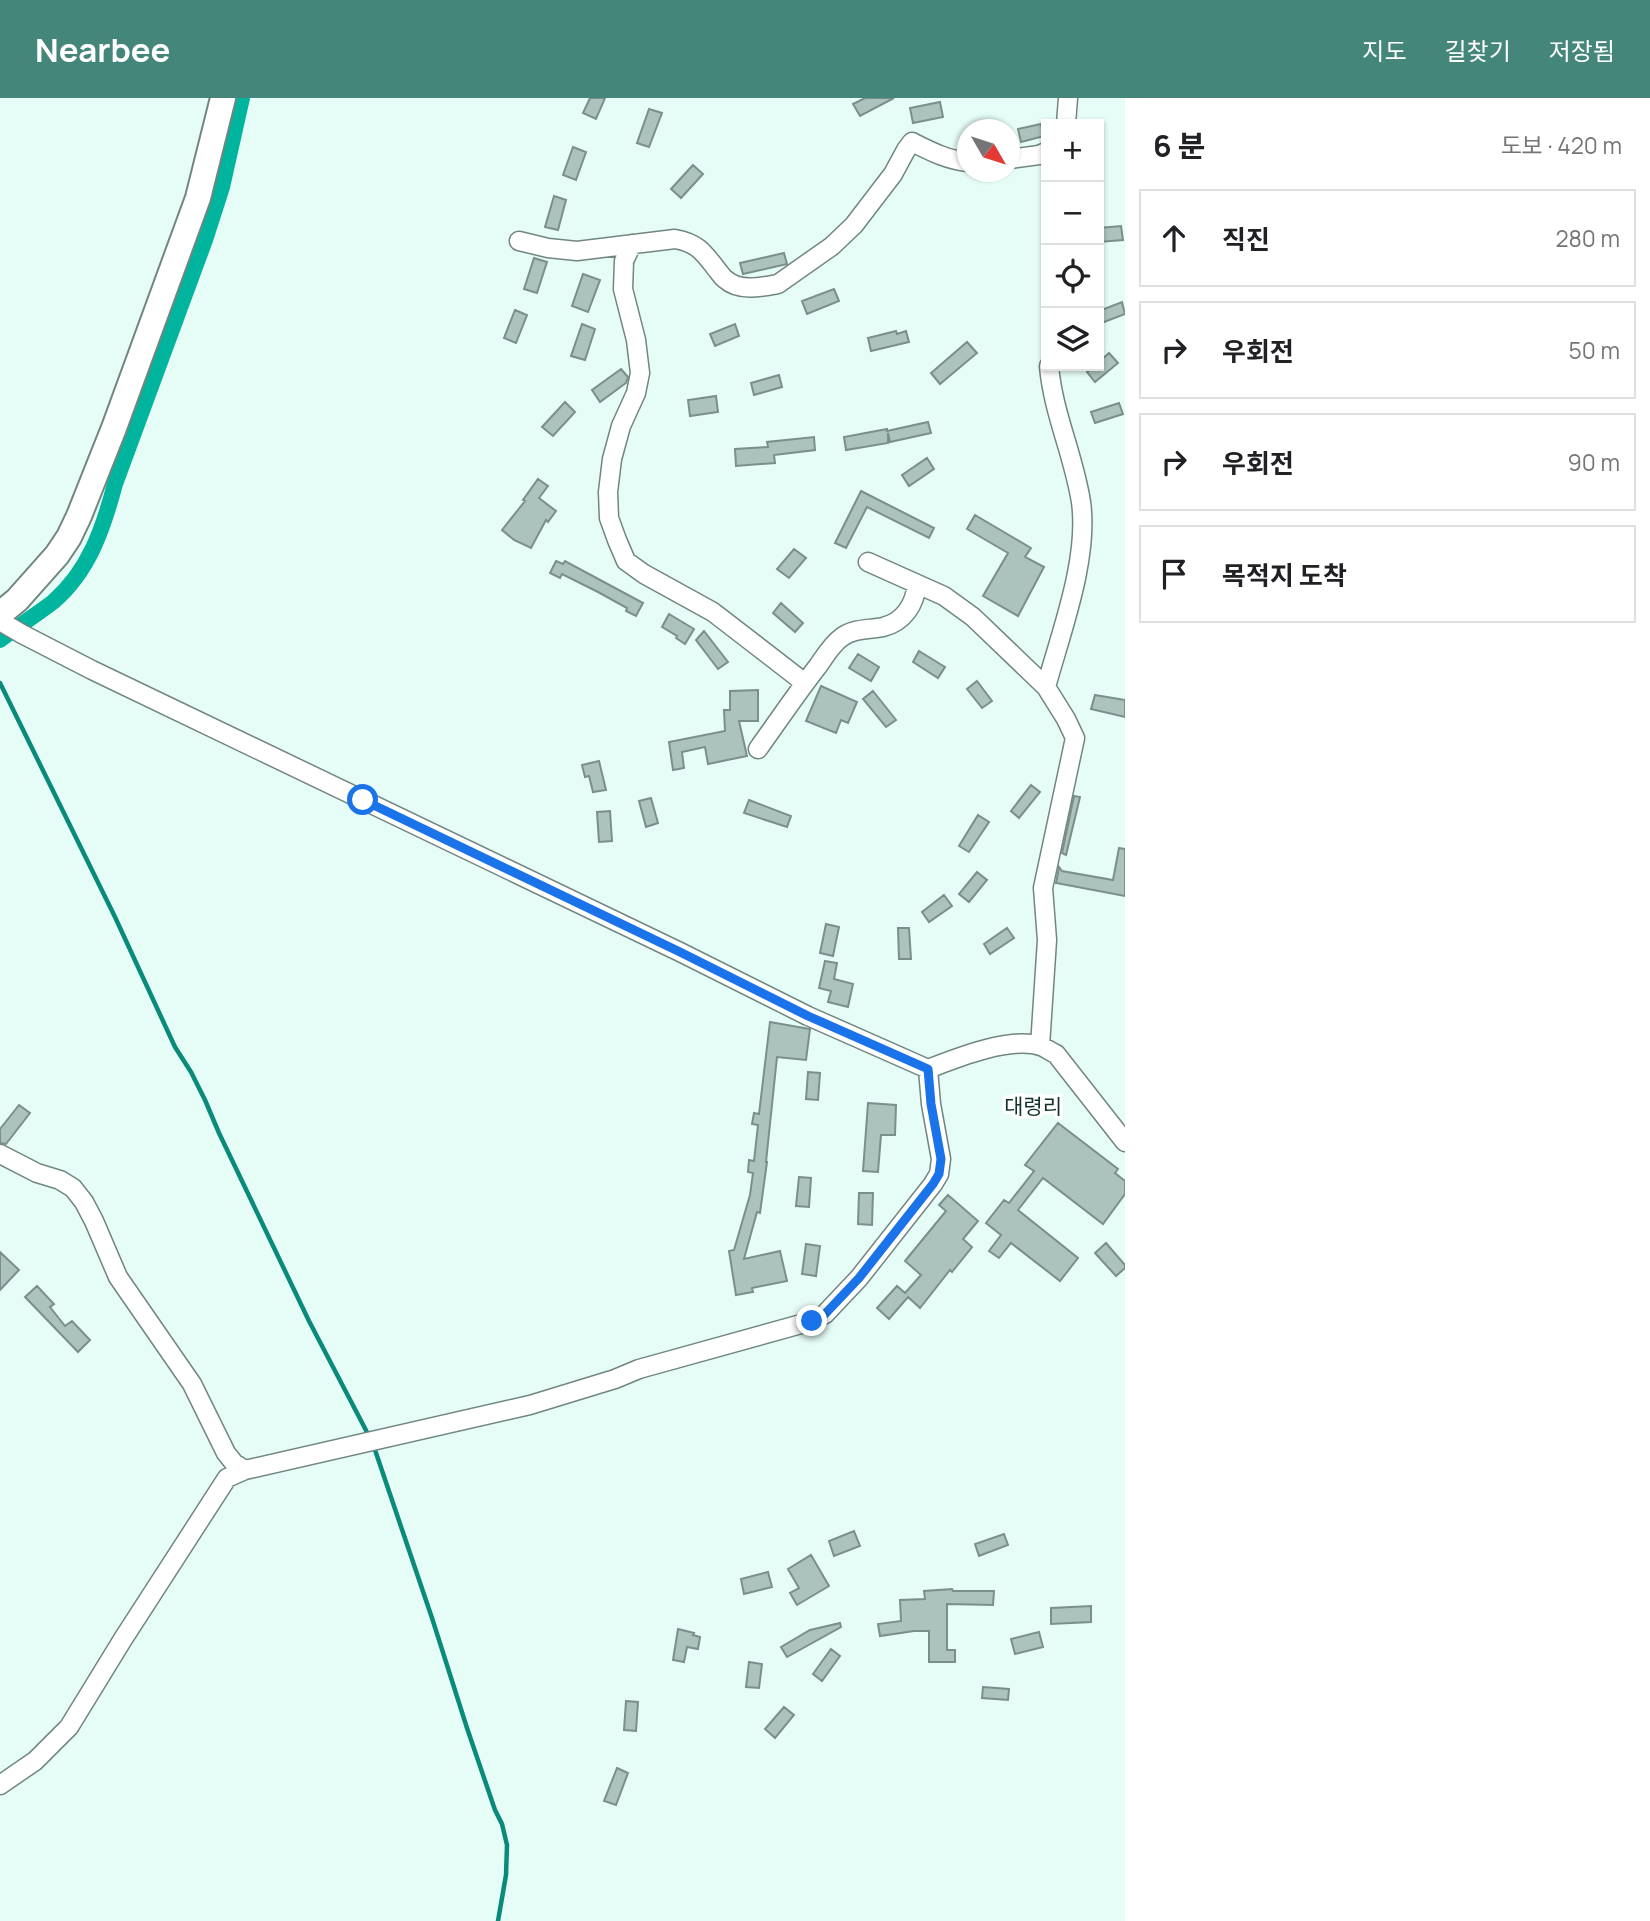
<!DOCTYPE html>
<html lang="ko">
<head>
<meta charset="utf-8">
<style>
	body { margin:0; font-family:Manrope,"Noto Sans KR",sans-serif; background:#f2f2f2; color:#202124 }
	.controls { position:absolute; right:21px; top:21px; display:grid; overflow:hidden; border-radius:0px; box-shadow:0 2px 5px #0004 }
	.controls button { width:63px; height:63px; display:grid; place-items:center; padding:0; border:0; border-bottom:2px solid #e0e0e0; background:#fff; color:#202124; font:35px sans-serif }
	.compass { position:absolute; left:957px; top:21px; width:63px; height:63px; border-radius:50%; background:#fff; box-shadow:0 2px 5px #0004; rotate:129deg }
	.stop { position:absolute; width:21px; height:21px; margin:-16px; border:5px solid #1a73e8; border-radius:50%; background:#fff }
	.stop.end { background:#1a73e8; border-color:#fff; box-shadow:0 2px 7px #0008 }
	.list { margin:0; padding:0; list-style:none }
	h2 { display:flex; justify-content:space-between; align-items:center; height:91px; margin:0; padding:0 28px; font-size:30px }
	h2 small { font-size:23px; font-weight:400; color:#757577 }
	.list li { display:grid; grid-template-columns:46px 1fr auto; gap:21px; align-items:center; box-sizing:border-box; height:98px; margin:0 14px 14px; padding:0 14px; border:2px solid #e0e0e0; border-radius:0px }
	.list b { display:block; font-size:26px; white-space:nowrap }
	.list em { font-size:23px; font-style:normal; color:#757577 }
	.icon { flex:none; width:38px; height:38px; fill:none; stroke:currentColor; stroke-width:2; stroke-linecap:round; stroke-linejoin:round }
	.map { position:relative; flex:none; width:1125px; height:1823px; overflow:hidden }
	header { display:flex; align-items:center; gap:42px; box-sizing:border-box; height:98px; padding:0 35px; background:#44877a; color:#fff }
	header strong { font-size:33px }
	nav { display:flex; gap:38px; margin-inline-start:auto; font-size:24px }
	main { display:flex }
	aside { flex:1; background:#fff }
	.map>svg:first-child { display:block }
</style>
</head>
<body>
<header>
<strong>Nearbee</strong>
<nav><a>지도</a><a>길찾기</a><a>저장됨</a></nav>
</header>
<main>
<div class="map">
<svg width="1125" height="1823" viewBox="0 0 1125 1823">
	<rect width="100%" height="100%" fill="#e6fdf7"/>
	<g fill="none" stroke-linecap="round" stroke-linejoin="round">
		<!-- stream -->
		<path stroke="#0a8b7a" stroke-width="4.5" d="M0 585 115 819 175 949 191 974 205 1002 219 1035 309 1223 369 1338
			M374 1349 432 1520 467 1630 495 1712 502 1726 507 1747 506 1777 498 1823"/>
		<!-- canal -->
		<path stroke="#00b49d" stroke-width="16" d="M0 542C17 529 36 517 53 504 89 473 103 431 115 386L205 142 222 89 242 0"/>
	</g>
	<!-- building -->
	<path fill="#acc2bd" stroke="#7b8f8a" stroke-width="2" d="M590 0H605L596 21 583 15Z
		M865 0H894L860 18 853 6Z
		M940 4 943 19 913 25 910 10Z
		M649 11 662 15 649 49 637 45Z
		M1041 26 1044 38 1021 44 1018 31Z
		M573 49 586 54 576 82 563 77Z
		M693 67 703 76 681 100 671 91Z
		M554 98 566 102 558 132 545 129Z
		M1121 128 1123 142 1099 144V130Z
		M784 155 787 166 743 176 740 165Z
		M534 160 547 164 537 195 524 191Z
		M583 176 600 182 588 214 572 208Z
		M834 191 839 203 807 216 802 203Z
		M1122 204 1125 216 1099 226V213Z
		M515 212 527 217 516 245 504 240Z
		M582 226 595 231 585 262 571 258Z
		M735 226 739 238 715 248 710 236Z
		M896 233 897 236 906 233 909 244 871 253 868 240Z
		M967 244 977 255 940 286 931 275Z
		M1109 255 1118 265 1095 284 1087 274 1095 268H1099V264Z
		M621 271 628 279 626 285 600 304 592 292Z
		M779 277 782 289 754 297 751 285Z
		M716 298 718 314 690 318 688 302Z
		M565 304 575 314 553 338 542 329Z
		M1119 305 1123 316 1095 325 1091 314Z
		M928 324 931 335 890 344 888 335V345L846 352 844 339 887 331V333Z
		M814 339 815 352 774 357 775 365 736 368 735 351 768 349 767 344Z
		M927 360 934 371 909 388 902 377Z
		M538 381 548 388 539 400 556 413 548 424 546 422 531 450 514 442 502 432 525 403 523 402Z
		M861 393 934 430 929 440 867 409 846 450 835 445Z
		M975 417 1031 450 1025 459 1044 469 1018 518 983 498 1008 455 967 431Z
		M794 451 806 460 789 480 777 471Z
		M556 463 563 466 565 463 643 505 636 518 626 513 627 510 598 494 562 476 560 480 550 475Z
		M781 505 803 525 795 534 773 515Z
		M669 516 694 531 685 546 676 540 677 538 662 529Z
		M704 533 728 564 718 571 696 542Z
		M919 553 945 569 938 580 913 564Z
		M858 556 879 569 871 583 849 570Z
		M977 583 992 603 982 610 967 591Z
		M821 588 857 604 848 625 841 622 836 635 806 623Z
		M758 592V623H739L747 658 708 666 705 649 682 654 684 670 673 672 669 644 725 633 724 612H730V593Z
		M873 593 896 622 886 629 863 601Z
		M1095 597 1125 602V619L1091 611Z
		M599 663 606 692 593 694 589 678 585 679 582 667Z
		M1031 687 1040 694 1019 720 1011 713Z
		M1074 698 1080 699 1066 757 1062 755Z
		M651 700 658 725 646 729 639 703Z
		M749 702 791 718 787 729 744 715Z
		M610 713 612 743 599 744 597 714Z
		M978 717 989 724 969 754 959 748Z
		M1119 750 1125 751V798L1056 785 1059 769 1062 773 1113 782Z
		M977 774 987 782 969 804 959 796Z
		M944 797 952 808 929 824 922 814Z
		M826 826 839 829 833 858 820 855Z
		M898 830H909L911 861H899Z
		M1007 830 1014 840 990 856 984 846Z
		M825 863 837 865 834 881 853 886 848 909 828 904 831 893 819 890Z
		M770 924 810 931 806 962 777 959 766 1064H767L760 1115 757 1114 744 1161 780 1153 787 1183 752 1190 753 1194 736 1197 729 1153 734 1152 750 1097 753 1075 748 1074 749 1062 754 1063 758 1027 752 1026 754 1015 759 1016Z
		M808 974 820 975 818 1002 806 1001Z
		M868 1005 896 1007 895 1037H881L878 1074 863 1073Z
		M19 1007 30 1015 6 1046 0 1045V1031Z
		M1058 1025 1118 1071 1115 1075 1125 1083V1096L1103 1126 1043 1080 1018 1112 1078 1160 1060 1183 1011 1145 999 1160 989 1153 1001 1137 986 1125 1004 1102 1009 1105 1034 1073 1025 1067Z
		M799 1079 811 1080 809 1109 796 1108Z
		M859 1095H873L872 1127 858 1126Z
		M948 1097 978 1123 963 1141 972 1149 952 1174 950 1172 920 1210 908 1199 889 1221 877 1210 897 1188 905 1195 921 1177 905 1163 946 1113 939 1107Z
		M1106 1145 1125 1167V1170L1116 1178 1095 1155Z
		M806 1146 820 1148 816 1178 802 1176Z
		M0 1154 19 1172 0 1192Z
		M37 1188 54 1206 50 1209 65 1228 72 1223 90 1242 78 1254 25 1199Z
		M854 1433 860 1448 834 1458 829 1443Z
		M1004 1436 1008 1447 979 1458 975 1446Z
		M811 1457 829 1488 797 1507 790 1495 799 1490 788 1471Z
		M768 1474 772 1489 744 1496 741 1481Z
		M952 1491 953 1493H994L993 1507 947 1506V1552H955V1564H929V1533H914L880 1538 878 1526 901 1523 900 1502 925 1501 924 1493Z
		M1091 1508V1524L1051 1526V1510Z
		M840 1525 841 1529 787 1559 781 1549 810 1532Z
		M678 1531 694 1535 693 1537 700 1539 698 1551 687 1549 684 1564 673 1562Z
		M1039 1534 1043 1549 1015 1556 1011 1541Z
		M831 1551 840 1558 822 1583 813 1576Z
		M749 1564 762 1566 759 1590 746 1589Z
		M983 1589 1009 1591 1008 1602 982 1600Z
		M626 1603 638 1604 636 1633 624 1632Z
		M784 1609 794 1617 775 1640 765 1631Z
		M617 1670 628 1675 616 1707 604 1703Z"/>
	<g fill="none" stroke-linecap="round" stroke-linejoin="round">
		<!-- street casing -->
		<g stroke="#718681" stroke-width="21">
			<path id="street" d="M1066 26 1068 0
				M1010 61 1039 57 1046 54
				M519 143 548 150 577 153 675 141C698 145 704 155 718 173 719 174 723 180 725 181 739 194 762 189 778 186L832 148 854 127 893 76 906 52 912 44C930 53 947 62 968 64
				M632 146 624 163 623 191 636 242 640 275 636 295 621 328 612 361 608 394 609 420 617 442 626 463 644 476 713 514 805 585
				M868 464 944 498 973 519 1046 589 1066 621 1075 640 1043 790 1047 842 1040 948
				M0 523 22 536 92 572 680 854 808 918 928 971C956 960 1011 938 1041 948 1046 950 1051 954 1056 956L1125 1044
				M1046 589C1061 534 1089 461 1081 404 1074 358 1053 315 1049 268
				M758 651C778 623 797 595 818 568 825 558 832 546 842 539 854 530 869 532 883 529 904 524 915 506 917 486
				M0 1056 37 1075 60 1082 73 1090 84 1104 94 1123 118 1179 192 1286 226 1355 234 1365 245 1372
				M0 1687 35 1663 69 1629 123 1541 227 1380 245 1372 530 1307 615 1281 639 1271 812 1223 825 1216 859 1180 933 1086 939 1076 941 1061 931 1006 928 971"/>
		</g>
		<!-- secondary casing -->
		<g stroke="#718681" stroke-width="28">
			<path id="secondary" d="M0 516 17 502 57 457 69 439 79 418 114 330 198 100 223 0"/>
		</g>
		<!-- street -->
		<use href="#street" stroke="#fff" stroke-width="18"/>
		<!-- secondary -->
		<use href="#secondary" stroke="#fff" stroke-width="24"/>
	</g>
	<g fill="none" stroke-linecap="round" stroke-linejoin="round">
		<!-- route -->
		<path stroke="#1a73e8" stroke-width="9" d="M363 702 680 854 808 918 928 971 931 1006 941 1061 939 1076 933 1086 859 1180 825 1216 812 1223"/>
	</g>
	<g text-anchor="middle" stroke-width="7" stroke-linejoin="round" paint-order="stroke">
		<!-- quarter labels -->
		<g font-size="21" fill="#11312b" stroke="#fff">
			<text x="1033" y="1016">대령리</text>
		</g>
	</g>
</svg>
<div class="controls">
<button>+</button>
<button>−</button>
<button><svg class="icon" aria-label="locate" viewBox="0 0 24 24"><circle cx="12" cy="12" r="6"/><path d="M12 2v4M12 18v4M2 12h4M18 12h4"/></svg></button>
<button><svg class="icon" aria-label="layers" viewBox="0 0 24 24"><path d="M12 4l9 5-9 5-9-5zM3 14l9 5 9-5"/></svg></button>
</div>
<svg class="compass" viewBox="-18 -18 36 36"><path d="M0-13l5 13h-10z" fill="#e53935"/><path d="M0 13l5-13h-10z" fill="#757577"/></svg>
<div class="stop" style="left:363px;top:702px"></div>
<div class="stop end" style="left:812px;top:1223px"></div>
</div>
<aside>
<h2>6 분<small>도보 · 420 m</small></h2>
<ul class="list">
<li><svg class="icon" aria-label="ahead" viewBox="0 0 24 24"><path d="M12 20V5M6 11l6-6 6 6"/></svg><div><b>직진</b></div><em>280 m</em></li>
<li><svg class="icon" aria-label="right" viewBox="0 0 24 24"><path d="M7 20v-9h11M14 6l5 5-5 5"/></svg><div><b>우회전</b></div><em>50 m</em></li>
<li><svg class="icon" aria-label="right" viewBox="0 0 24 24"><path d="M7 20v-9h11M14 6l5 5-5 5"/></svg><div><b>우회전</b></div><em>90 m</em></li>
<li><svg class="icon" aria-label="arrive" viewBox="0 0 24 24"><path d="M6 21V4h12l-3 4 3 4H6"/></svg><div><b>목적지 도착</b></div></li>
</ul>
</aside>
</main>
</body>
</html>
